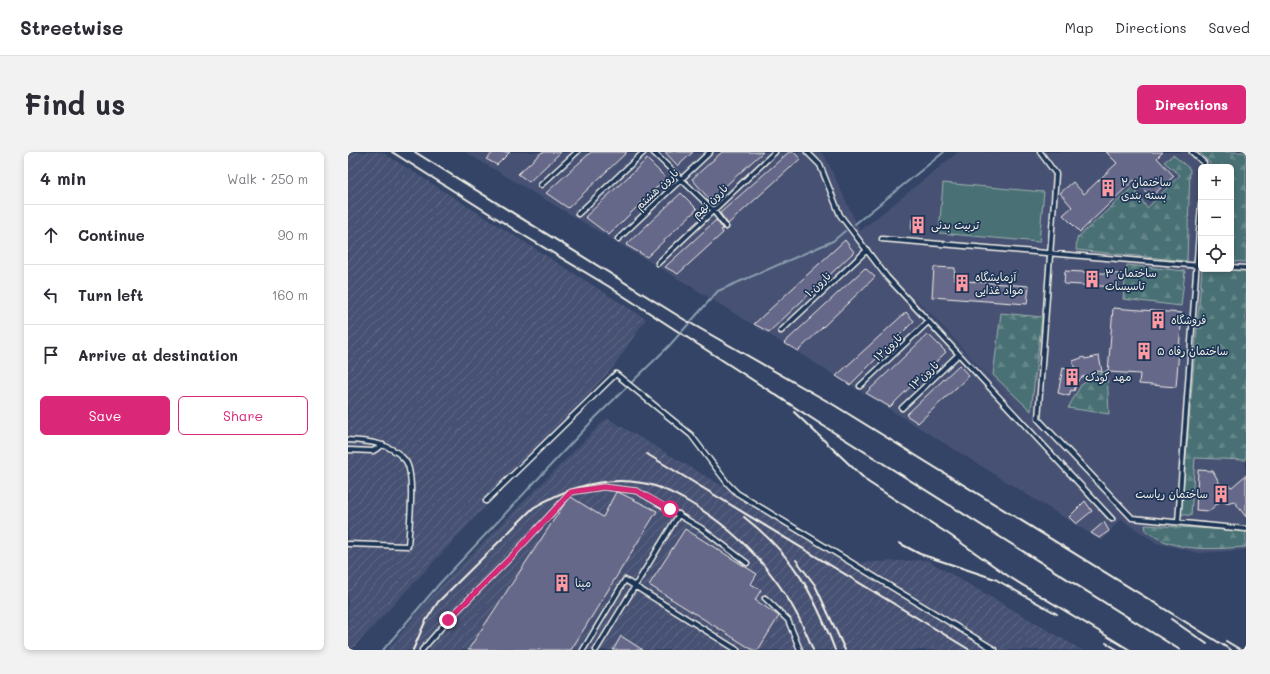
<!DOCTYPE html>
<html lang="en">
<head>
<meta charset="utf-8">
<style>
	body { margin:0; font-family:Mali,"Playpen Sans Arabic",sans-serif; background:#f2f2f3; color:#2b2b33 }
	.controls { position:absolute; right:12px; top:12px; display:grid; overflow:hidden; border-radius:6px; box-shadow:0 2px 6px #0003 }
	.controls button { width:36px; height:36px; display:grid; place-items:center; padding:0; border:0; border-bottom:1px solid #e1e1e2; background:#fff; color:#2b2b33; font:20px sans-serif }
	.stop { position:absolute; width:12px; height:12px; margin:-9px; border:3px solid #db2777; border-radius:50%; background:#fff }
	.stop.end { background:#db2777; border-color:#fff; box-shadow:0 1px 4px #0008 }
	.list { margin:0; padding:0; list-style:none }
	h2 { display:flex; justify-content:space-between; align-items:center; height:52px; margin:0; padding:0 16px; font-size:17px }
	h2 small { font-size:13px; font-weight:400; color:#7c7c81 }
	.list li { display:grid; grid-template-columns:26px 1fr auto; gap:12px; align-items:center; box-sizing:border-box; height:60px; padding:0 16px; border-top:1px solid #e1e1e2 }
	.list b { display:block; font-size:15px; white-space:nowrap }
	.list em { font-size:13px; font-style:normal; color:#7c7c81 }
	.actions { display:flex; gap:8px; padding:12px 16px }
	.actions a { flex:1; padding:9px 0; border:1px solid #db2777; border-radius:6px; text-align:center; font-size:14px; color:#db2777 }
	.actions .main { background:#db2777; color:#fff }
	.icon { flex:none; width:22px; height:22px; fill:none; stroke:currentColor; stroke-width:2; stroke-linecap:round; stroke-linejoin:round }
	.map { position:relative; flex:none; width:898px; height:498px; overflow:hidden; border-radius:6px }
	header { display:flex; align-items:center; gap:24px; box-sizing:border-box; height:56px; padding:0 20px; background:#fff; border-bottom:1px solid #e1e1e2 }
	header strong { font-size:19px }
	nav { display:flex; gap:22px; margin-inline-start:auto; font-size:14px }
	.intro { display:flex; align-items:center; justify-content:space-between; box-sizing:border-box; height:96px; padding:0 24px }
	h1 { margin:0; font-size:28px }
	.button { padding:10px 18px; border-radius:6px; background:#db2777; color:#fff; font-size:14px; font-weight:700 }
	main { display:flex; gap:24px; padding:0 24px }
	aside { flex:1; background:#fff; border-radius:6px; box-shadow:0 2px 6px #0003 }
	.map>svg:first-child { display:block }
</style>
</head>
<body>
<header>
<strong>Streetwise</strong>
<nav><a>Map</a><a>Directions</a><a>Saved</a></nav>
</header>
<div class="intro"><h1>Find us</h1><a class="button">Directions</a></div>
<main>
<aside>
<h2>4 min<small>Walk · 250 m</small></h2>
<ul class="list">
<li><svg class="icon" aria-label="ahead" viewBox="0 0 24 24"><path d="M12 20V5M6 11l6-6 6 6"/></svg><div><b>Continue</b></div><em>90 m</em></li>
<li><svg class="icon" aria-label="left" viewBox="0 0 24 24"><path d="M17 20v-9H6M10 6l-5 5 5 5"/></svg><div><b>Turn left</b></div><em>160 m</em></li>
<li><svg class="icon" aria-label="arrive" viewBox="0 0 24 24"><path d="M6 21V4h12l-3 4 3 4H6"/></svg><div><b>Arrive at destination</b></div></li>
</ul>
<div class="actions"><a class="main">Save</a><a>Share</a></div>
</aside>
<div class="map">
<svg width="898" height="498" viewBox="0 0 898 498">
	<defs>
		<pattern id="industrial-furrows" width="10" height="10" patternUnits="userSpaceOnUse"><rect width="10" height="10" fill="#465173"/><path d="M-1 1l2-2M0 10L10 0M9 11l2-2" fill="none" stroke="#616a87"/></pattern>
		<pattern id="forest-firs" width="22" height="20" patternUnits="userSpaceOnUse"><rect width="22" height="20" fill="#4a7175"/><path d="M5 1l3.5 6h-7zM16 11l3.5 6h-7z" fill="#658689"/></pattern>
	</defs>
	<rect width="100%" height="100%" fill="#346"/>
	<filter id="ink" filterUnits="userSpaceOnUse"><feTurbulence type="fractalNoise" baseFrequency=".025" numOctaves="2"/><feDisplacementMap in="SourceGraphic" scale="8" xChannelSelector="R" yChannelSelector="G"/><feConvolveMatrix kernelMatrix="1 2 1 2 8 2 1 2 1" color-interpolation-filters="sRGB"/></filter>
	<g filter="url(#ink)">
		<!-- built -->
		<path fill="#465173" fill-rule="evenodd" d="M117 0H472L477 4 512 79 610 0H898V398L851 401 809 391 772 367 754 389 339 132ZM853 15H883V117H853ZM560 140 583 162 690 279Z"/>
		<!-- industrial -->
		<path fill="url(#industrial-furrows)" d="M0 0H34L298 167 266 214 199 289 3 498H0Z
			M259 266 376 335 500 411 579 408 734 498H39L91 435Z"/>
		<!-- grass -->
		<path fill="#4a7175" stroke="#9fb1ae" d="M595 31 696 40 691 90 591 81Z"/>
		<!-- forest -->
		<path fill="url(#forest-firs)" stroke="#9fb1ae" d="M851 0H898V110L883 109V15H861L862 11Z
			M825 3 842 17 839 109 728 98 729 86 785 35 799 56 832 23 816 10Z
			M779 113 837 119 833 154 775 147Z
			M898 116V308L847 306 843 364 833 362 854 117Z
			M653 161 694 165 683 259 645 223Z
			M759 218 761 262 720 256 733 233Z
			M797 373 898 379V395C863 397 828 401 798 379Z"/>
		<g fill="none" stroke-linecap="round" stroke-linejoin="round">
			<!-- stream -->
			<path stroke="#8a9eb0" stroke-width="2" d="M507 72 596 0
				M35 498 92 431 248 265 320 195 370 139 485 89 497 79"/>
		</g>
		<!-- building -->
		<path fill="#66678a" stroke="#f4f1e8" d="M146 0H162L149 13 138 7Z
			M194 0H213L181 30 170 22Z
			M243 0H279L220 56 198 41Z
			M317 0H345L330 14Z
			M374 0H415L362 48 344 27Z
			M441 0H446L452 7 380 72 372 61Z
			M758 0H815L809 6 826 24 803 45 786 28 732 80 715 63 724 55 712 41 725 30 736 42 769 11Z
			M299 7 318 26 261 83 237 65Z
			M333 41 349 57 299 105 278 93Z
			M564 67H577L576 79H563Z
			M368 68 375 77 373 78 375 81 330 122 317 115Z
			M497 88 506 100 421 180 406 172Z
			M586 115 607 116 606 128 681 134 679 152 584 145Z
			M517 116 527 125 450 199 436 191Z
			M717 119 771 122 770 135 716 132Z
			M765 156 834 161 828 235 791 232 792 222 760 220Z
			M558 160 566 169 502 233 488 224Z
			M580 182 598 200 542 255 518 241Z
			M751 204 754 220 749 219V221L734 225 729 230 726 239 723 238 721 244 710 241 715 216 727 220 725 209 736 205 737 207Z
			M611 213 621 224 570 271 558 263Z
			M850 318 865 319 873 334 879 333 884 335 898 323V365L886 349 879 351 874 348 861 359 848 358Z
			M268 340 272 341 309 359 223 498H120L215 354 223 345 255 365Z
			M737 349 744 359 728 372 721 365Z
			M756 370 761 379 751 386 743 381Z
			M337 377 409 422 403 432 413 438 407 448 431 464 410 498H405L301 433Z
			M273 484 295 498H265Z"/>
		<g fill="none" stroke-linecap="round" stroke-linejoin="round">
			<!-- lane casing -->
			<g stroke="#f4f1e8" stroke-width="7">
				<path id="lane" d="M305 0 365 58 378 75
					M459 0 472 13 492 63 539 125 764 367
					M692 0 708 22 690 267 784 366 898 377
					M844 0 856 11 855 15
					M193 33 229 0
					M230 62 296 0
					M270 87 362 0
					M534 87 853 114
					M310 111 427 0
					M883 115 898 116
					M433 179 519 98
					M512 234 580 170
					M554 256 610 203
					M0 288C20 289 43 291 57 308 68 321 61 377 60 394L0 392
					M0 298 25 299 35 293
					M138 349 268 222 343 283 380 332 389 341 647 498
					M830 370 853 52
					M417 446 440 468 452 498
					M74 498 100 468 165 403 223 340 255 335 289 339 353 376 399 411
					M235 498 277 428 389 498
					M248 498 331 362"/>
			</g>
			<!-- lane -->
			<use href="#lane" stroke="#1d3557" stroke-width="4"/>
			<!-- rail -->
			<path stroke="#f4f1e8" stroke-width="2" d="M44 0 175 83 260 134 474 273 832 498
				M67 0 337 168 486 253 883 498
				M446 260 520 330 602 383 663 426 782 498
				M299 302 622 498
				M396 365C446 404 465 440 487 498
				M551 391 572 402 647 427 709 462
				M448 408 467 433 497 498
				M823 467 859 492
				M878 489 893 498
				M758 491 770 498
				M65 498 77 470 90 450 185 356C218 336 255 324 294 331 310 333 325 341 339 349 397 382 442 436 465 498"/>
		</g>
	</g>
	<g fill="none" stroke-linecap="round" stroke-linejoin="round" filter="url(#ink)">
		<!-- route -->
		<path stroke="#db2777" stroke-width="5" d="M100 468 165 403 223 340 255 335 289 339 322 357"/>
	</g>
	<!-- icons -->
	<defs>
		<g id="building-bare" transform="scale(1.38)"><path d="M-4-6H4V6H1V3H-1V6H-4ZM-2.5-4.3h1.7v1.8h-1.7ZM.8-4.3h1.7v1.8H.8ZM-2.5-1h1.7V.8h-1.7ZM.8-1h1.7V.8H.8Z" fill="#ff9aa2" stroke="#1d3557" stroke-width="2.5" paint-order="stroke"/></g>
	</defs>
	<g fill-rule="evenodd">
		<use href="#building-bare" x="760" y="36"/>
		<use href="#building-bare" x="570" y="73"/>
		<use href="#building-bare" x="744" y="127"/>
		<use href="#building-bare" x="614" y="131"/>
		<use href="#building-bare" x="810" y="168"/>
		<use href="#building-bare" x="796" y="199"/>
		<use href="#building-bare" x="724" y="225"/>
		<use href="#building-bare" x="873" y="342"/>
		<use href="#building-bare" x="214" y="431"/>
	</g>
	<g text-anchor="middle" stroke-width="3.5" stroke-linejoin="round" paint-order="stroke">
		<!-- poi labels -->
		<g font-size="11" fill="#f4f1e8" stroke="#1d3557" text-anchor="start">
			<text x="773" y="34">۲ ساختمان<tspan x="773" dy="13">بسته بندی</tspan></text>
			<text x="583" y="77">تربیت بدنی</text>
			<text x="757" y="125">۳ ساختمان<tspan x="757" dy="13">تاسیسات</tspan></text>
			<text x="627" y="129">آزمایشگاه<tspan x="627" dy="13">مواد غذایی</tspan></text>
			<text x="823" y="172">فروشگاه</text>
			<text x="809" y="203">۵ ساختمان رفاه</text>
			<text x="737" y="229">مهد کودک</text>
			<text x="860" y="346" text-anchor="end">ساختمان ریاست</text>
			<text x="227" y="435">مپنا</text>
		</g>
		<!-- street labels -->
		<g font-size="11" fill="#f4f1e8" stroke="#1d3557">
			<text transform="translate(309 37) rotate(-43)" y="4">نارون هشتم</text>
			<text transform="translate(362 49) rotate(-43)" y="4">نارون نهم</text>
			<text transform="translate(470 132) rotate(-43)" y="4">نارون۱۰</text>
			<text transform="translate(540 195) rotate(-43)" y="4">نارون۱۲</text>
			<text transform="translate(576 223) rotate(-43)" y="4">نارون۱۳</text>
		</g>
	</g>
</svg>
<div class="controls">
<button>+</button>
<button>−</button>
<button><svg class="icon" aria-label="locate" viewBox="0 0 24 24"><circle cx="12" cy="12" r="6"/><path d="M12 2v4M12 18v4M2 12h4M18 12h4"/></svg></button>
</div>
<div class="stop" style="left:322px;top:357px"></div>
<div class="stop end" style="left:100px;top:468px"></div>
</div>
</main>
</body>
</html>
